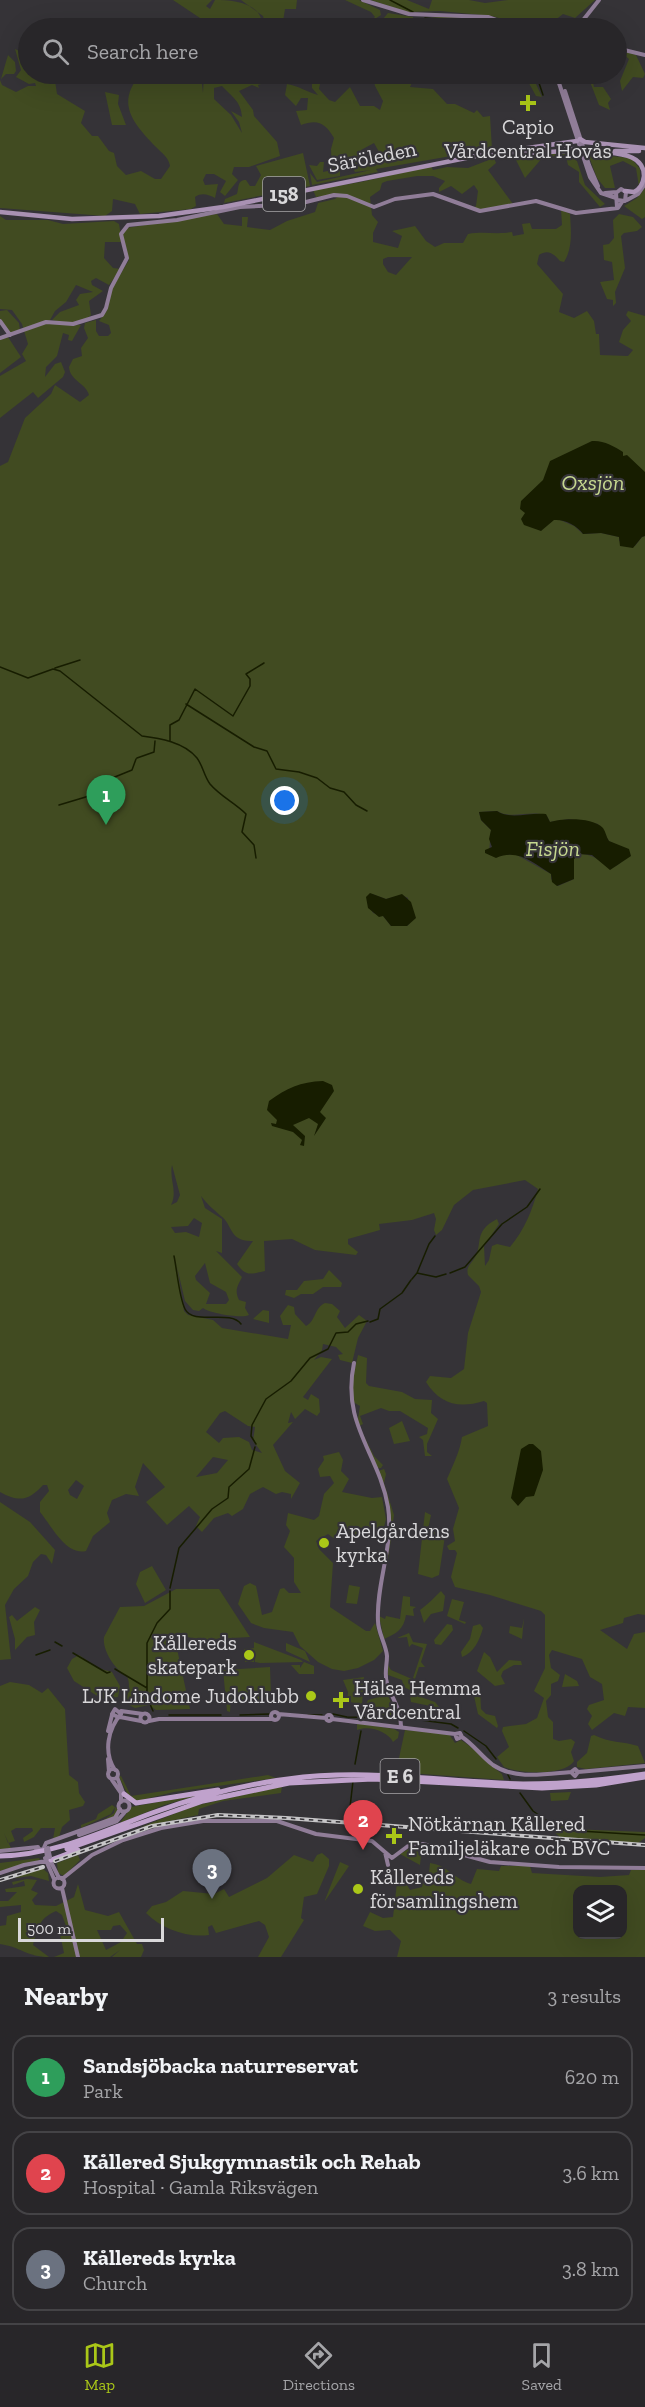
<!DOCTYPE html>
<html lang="en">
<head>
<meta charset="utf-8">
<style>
	body { margin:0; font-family:"Zilla Slab",serif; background:#302e31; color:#f1f3f6 }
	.controls { position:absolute; right:18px; bottom:18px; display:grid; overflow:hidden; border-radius:12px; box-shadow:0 6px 24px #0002 }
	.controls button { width:54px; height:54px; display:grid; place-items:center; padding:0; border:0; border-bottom:2px solid #444346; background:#282629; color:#f1f3f6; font:30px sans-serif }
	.scale { position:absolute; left:18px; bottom:15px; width:146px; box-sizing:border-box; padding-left:6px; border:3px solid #d9d8da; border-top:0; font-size:16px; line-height:21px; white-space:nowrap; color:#d9d8da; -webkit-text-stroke:4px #353337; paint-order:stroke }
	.you { position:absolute; left:285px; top:801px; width:21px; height:21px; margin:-15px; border:4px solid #fff; border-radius:50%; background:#1a73e8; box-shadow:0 0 0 9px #1a73e833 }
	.badge { display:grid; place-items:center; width:39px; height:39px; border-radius:50%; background:#aac718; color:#fff; font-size:20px; font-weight:700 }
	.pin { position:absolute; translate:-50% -50px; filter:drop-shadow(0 2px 3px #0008) }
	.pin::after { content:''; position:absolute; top:32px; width:21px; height:18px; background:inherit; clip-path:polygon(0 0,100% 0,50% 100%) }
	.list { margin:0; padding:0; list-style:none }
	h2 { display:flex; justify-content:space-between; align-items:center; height:78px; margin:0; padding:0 24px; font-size:26px }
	h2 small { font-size:20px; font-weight:400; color:#a5a5a8 }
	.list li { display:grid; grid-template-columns:39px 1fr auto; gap:18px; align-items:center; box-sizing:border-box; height:84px; margin:0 12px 12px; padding:0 12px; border:2px solid #444346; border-radius:18px }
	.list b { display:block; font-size:22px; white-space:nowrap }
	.list p { margin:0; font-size:20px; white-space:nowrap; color:#a5a5a8 }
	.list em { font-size:20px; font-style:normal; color:#a5a5a8 }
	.icon { flex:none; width:33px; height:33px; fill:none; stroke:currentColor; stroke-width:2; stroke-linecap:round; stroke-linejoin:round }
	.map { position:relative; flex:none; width:645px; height:1957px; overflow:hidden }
	.search { position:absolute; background:#282629; box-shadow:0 6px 24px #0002; left:18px; right:18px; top:18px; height:66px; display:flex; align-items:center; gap:15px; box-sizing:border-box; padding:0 21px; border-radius:33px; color:#a5a5a8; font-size:22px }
	.sheet { height:366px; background:#282629 }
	nav { display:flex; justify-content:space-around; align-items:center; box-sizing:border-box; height:84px; border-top:2px solid #444346; background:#282629; font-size:16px; color:#a5a5a8 }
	nav a { display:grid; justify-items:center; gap:3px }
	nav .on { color:#aac718 }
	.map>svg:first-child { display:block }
</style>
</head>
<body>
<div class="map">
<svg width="645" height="1957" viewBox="0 0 645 1957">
	<rect width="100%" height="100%" fill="#353337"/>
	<!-- green -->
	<path fill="#414b21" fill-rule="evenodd" d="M173 0H212L206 6 210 9 215 0C231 0 259 2 262 22L258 28H215Z
		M241 0H297L296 9H285L282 28H260L264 20 263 16Z
		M345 0H359L380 10 381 15 361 28 364 23 366 24 375 17 371 12Z
		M371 0H407L429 9 432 0H469L485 3 508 0H595L575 18 563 14 545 28H524L513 22 492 16 440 11 406 12Z
		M388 13 413 17V18L401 22 394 28H387L383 19Z
		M448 16 476 19 503 28H430L421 19Z
		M15 49 26 54 29 74H56H54L57 94 85 111 81 123 92 136H98L109 151 114 153 117 166 126 175 141 171 155 179H161L170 166C169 158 162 153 156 147 133 123 115 103 141 74H197L201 76 203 93 204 74H241L242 79 256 80 259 76 264 83 258 85 259 88 252 85 239 91 253 110 254 116 277 142 280 156 249 167H234L232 174 238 180 225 196 220 192 226 181 214 174H206L203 180 205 185 218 184 215 198C209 195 202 192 195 197L196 206 191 209 140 214 135 204 113 199 112 211 105 216 0 208V80L2 85 16 92 28 86H36L35 83 29 84 16 77 21 70ZM222 86C232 97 241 101 242 117L231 111 239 122 242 133 231 115 214 99V88Z
		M622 51 636 55 645 74 643 78 633 77 622 91 620 81 629 59 624 55 619 56 617 52Z
		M8 55 15 62 16 71 14 74H6L1 79Z
		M343 74 349 75 347 83 320 84 319 89 329 100 335 102 350 87 360 106H374L380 110 383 101 375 86 373 74H461V83L455 81 454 76H415L410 87 433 89 447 104H455L474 113 477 110 483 117 490 116 492 149 376 169 378 172 312 185 310 173 317 182 371 170 355 172 351 164 346 161 340 164V176L317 180 309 165 317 166 320 162H324L323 172 332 170 331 149 334 138C325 123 318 119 301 125L296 111 307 110 308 98H301L296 106 285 95 287 84C299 86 307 92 318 95L312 88V82C324 72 332 80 343 74ZM374 143 383 159 379 162 369 157 363 163 359 156 361 150Z
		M528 74H537L536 84 542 97 536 96 525 76Z
		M587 74 596 77 592 78 594 87H603L611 99 608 103 610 110 599 105Z
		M105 92 119 95 118 104 126 125H112Z
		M303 153 310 186 224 203 225 199 237 194C239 188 237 180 246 180L250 186H255L261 175 256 166Z
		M545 153 566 154 577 161 585 185 605 204 600 207 579 182V172L568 165 566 157 550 156Z
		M543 154V157L525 178 514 156Z
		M588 154 631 158 640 169V185L639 187 636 168 623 161 610 166 615 188H605L597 178Z
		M494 158 496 163 488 170 513 204 481 210 473 208 476 206 478 191 474 185 462 194 451 186 439 192V188L445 181 433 176H417L387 181 382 183 380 190 370 197 372 215 378 222 373 233V242L398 248 402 236 392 231 415 226 426 241 435 247 444 243H463L468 234C485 231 496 235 512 232L513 236 524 234 522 224 530 223 532 229H556L562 225 561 209 570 214C571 230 573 248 564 262L560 261C554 254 548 249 539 255L537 264 563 294 559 312 574 318 587 311 594 321 596 334H599L600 355 628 356 633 350 619 342 623 330 631 321 626 315 628 311 645 316V497L560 520 574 526 583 534 601 533 619 537V541L635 546 642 537 645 536V1615L638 1614 624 1618 623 1623 600 1630 627 1649 634 1634 645 1632V1708L628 1707 625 1716 614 1713 592 1730 588 1724 592 1716 587 1709 589 1705 604 1700 602 1684 590 1677 582 1659 552 1650 549 1655 551 1668 560 1675 558 1681 551 1684V1695L546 1701 548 1717 553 1722V1739L559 1741 571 1739 575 1742 571 1752 574 1761C565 1776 519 1774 504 1767L497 1757 509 1747 502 1731 503 1727 526 1724 537 1718 544 1698 534 1691 545 1668V1615L541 1611 490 1595 455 1587 451 1577 457 1553 455 1550H449L447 1546 455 1541 453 1529 459 1508 447 1479C453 1465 460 1451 462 1437L488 1426 487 1403 484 1401C458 1409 440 1404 426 1382L430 1376 451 1378 464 1369 468 1333 481 1292 479 1286 468 1275C466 1267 470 1265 474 1259 484 1244 472 1232 497 1219L499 1224 484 1246 485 1266 489 1260 492 1246 497 1244 510 1247C525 1229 532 1211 538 1189L525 1180 473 1190 454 1205 442 1230 436 1235 434 1230 436 1219 434 1213 412 1220 379 1224 380 1230 348 1239V1244L358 1252 356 1255 315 1250 292 1239 264 1241 265 1271C251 1274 246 1277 237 1264L253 1241C229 1242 233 1225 221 1216 213 1209 207 1204 201 1196L205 1208 222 1219V1253L216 1251 242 1277C238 1286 234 1289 239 1300L246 1302 245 1308 249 1315C242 1319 209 1313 203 1308L199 1311 193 1310 185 1301 177 1267 184 1311 188 1315 213 1320 222 1328 288 1339 291 1325H283L280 1316 288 1305 294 1307 295 1314 306 1326C316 1321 314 1308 325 1303L332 1304 340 1311 337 1317 345 1328 359 1315 367 1321 358 1338 352 1363 340 1360 338 1355 343 1354 336 1347 323 1344 322 1350 314 1360 321 1357 332 1359 303 1397 308 1400 311 1394 319 1399 320 1412 317 1416 305 1409 295 1419 291 1412 288 1423 293 1422 273 1445 285 1471 300 1483 291 1499V1494L282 1492 276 1494 263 1487 250 1494 243 1509 232 1516 228 1513 214 1518 202 1532 196 1526 200 1517 189 1506 167 1525 146 1502 165 1487 143 1463 135 1487 139 1496 126 1494 112 1500 107 1513 110 1522 93 1536 86 1551C66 1556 51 1525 40 1512V1502L49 1491 47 1485H43C29 1500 20 1503 0 1492V466L8 462 25 418 51 394 55 385 80 402 89 395C86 383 70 381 69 367L73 359 82 356 81 348 88 338 84 328 85 323 96 320V331L99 336H108L111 333 109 325 99 321 106 312 112 288 129 260 122 236 126 228 217 214 224 224 242 226V217H248L247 227 270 230 287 221 315 212 318 203 335 199 340 194 316 197 313 190 361 182 431 166 433 170 447 167 468 168ZM388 257H412L396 275 388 272 383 264V259ZM497 811C512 820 531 809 547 816L550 822 569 819 598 824 609 841 629 851C609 885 606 853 579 854L574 859V879L558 886 551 879V874L515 854 493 856 489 853 491 830 481 820 479 812ZM372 894 386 899 402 895 408 898 410 923 407 926H391L383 916 373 913 367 902ZM172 1165 180 1195 177 1202 171 1205C178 1191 169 1180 172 1165ZM194 1218 202 1223 199 1237 186 1232 175 1233 171 1227 188 1226ZM205 1263 210 1283 226 1292 229 1300 226 1304H206L210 1293 196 1280 195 1276ZM225 1411 248 1426 255 1427 253 1441 262 1453 252 1450 249 1442 239 1437 223 1438 219 1443 206 1432 220 1413ZM213 1457 228 1460 217 1473 196 1477ZM76 1480 84 1486 77 1499 70 1495 68 1490Z
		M645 188V217L642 219 624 206 637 198Z
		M619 214 633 217 642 227 637 231 624 233 621 236 625 268 615 292 616 303 613 306V300L607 299 600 282 614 280 612 262 604 260 603 245 609 244 614 238 613 220Z
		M0 216 6 220H48L63 224 114 221 119 224 122 242H105L104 258 113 268 121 269 109 285 96 278 91 281 92 285 103 291 89 301 91 315C81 325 65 323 52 320L60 312 79 305 76 300 80 294 93 292 76 285 66 302 55 311 50 320 51 323 81 325 72 341 68 340 69 335 63 333 57 356 46 367 45 377 55 364 61 362 65 372 63 377 38 398 33 392 0 418V376L26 361 22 354 28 344 22 324 12 310 0 309Z
		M7 310 19 323 20 330 10 333 0 320V311Z
		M8 337 21 357 0 373V340Z
		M329 1270 342 1283 341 1287H323L313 1294H301L294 1298 285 1295 286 1290H297L304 1281 323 1279Z
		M263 1310 269 1311V1323L253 1319Z
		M358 1355 367 1358 366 1383 369 1386 402 1392 415 1399 432 1400 431 1413 438 1419 427 1444V1452L432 1456H425L423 1440 419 1437 427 1434 428 1428 400 1411H389L381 1408 360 1416 363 1424 359 1426 374 1456 383 1465 381 1468H374L357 1425 360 1406 353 1402 352 1382Z
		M402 1421 410 1441 394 1444 389 1428Z
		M339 1452 343 1460 341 1471 349 1479 342 1492 372 1498 382 1497 386 1519 384 1527 349 1539 336 1540 328 1534 316 1541 319 1549 333 1563 330 1607 366 1631H370L375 1623 383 1651 374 1660 358 1668 344 1671 332 1669 318 1662 300 1646 293 1632 264 1628 251 1623 238 1604 244 1586 250 1583 256 1586 262 1615 272 1612 280 1589 284 1588 289 1593H301L294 1582V1558L284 1547 290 1531 286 1525 288 1513 314 1520 319 1516 324 1494 334 1483 330 1476 320 1477 318 1469 324 1460 323 1456Z
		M384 1469 386 1474 384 1483 394 1515 388 1561 390 1520 378 1471Z
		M0 1502 30 1522 55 1550 52 1564 46 1555 41 1554 33 1562 28 1576 14 1589 5 1605 11 1659 0 1660Z
		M425 1512 431 1515 428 1529 445 1536 439 1575 432 1578 418 1574Z
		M152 1566 166 1590 145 1603 136 1584 140 1572Z
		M349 1585 360 1587 357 1604 346 1603Z
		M176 1589H219L250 1637 213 1639 212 1641 174 1635 190 1709 156 1710 149 1705 135 1708 125 1703C128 1693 131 1686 127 1676 116 1671 102 1651 104 1637L120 1607 144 1606Z
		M441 1591 445 1596 443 1611 431 1614 424 1623 420 1610C428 1604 434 1598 441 1591Z
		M403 1596 410 1597V1606L416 1607 413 1609 414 1616 406 1615C404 1629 396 1634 384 1639L379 1616 385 1619 386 1616 400 1619Z
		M452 1599 464 1602 459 1620 466 1622 465 1624 447 1616Z
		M35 1607 40 1610 34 1622 35 1635 27 1637 15 1650V1639L9 1617 12 1615 17 1621Z
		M524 1618 522 1639 509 1633 510 1626 522 1628Z
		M447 1624 452 1625 453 1630 441 1645 435 1644 434 1640Z
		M480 1624 483 1628C480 1639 474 1653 462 1657L461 1652 470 1639 473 1626Z
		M409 1633 413 1642 427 1644 421 1662 425 1667H419L415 1679 413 1678 423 1648 412 1644 409 1647 407 1637 397 1638Z
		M254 1642 301 1660 303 1662 260 1663 255 1662 254 1651V1662H245L244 1649 254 1648Z
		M286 1643 305 1651 310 1662 286 1651Z
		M484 1652 490 1657 497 1672 509 1660 521 1661 522 1665H514L503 1671 501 1676 505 1684 495 1686 477 1671Z
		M79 1655 97 1668 112 1672 120 1686 118 1697 102 1699 74 1681 67 1668 72 1659Z
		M304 1662 314 1666V1674H299L291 1665H300V1668Z
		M388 1665 391 1670 412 1679 410 1690 404 1687 402 1680 388 1675Z
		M270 1667 271 1696 267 1700H235L231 1697 230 1712 227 1711 223 1670Z
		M565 1674 577 1681 579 1686 562 1687Z
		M364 1677 362 1705 347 1701 348 1692 343 1680Z
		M10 1682 29 1685 42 1693 48 1688 65 1709 69 1775 78 1782 79 1793 85 1802 83 1806 69 1810 70 1820 62 1827 59 1837 53 1839 55 1828H41L34 1837 24 1842 23 1838 33 1831 32 1828H16L11 1831 15 1841 8 1843 4 1833 11 1848 0 1850V1686Z
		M480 1689 481 1709 486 1714 495 1716 498 1726 497 1728 478 1714 474 1696Z
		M386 1690 396 1716 367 1714 365 1706 368 1700 379 1697 381 1691Z
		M415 1695 435 1702 440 1708 411 1702 410 1696Z
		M357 1723 394 1729 399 1732 398 1738 393 1742C388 1732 370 1725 357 1730Z
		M405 1730 449 1734 455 1743 461 1740C476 1749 488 1764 502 1774L504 1780 396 1772Z
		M594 1735C610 1743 622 1741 638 1746L645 1763 586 1769 577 1767V1762L587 1753 591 1736Z
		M268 1775 276 1778 174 1792 137 1801 129 1797 119 1777 121 1776 131 1796Z
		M282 1786 281 1793 223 1801 199 1809 198 1815 141 1827 194 1806Z
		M571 1792 568 1800 551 1801 550 1793Z
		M203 1794 164 1805 120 1823 131 1807Z
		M112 1805 118 1809 114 1817 102 1821 114 1813 115 1807 111 1814 81 1828V1825L96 1819 98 1814Z
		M552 1822 571 1829 645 1832V1838L638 1843 560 1837 547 1826Z
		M422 1846 420 1865 400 1854 412 1847Z
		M322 1853 329 1859V1866L317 1894 304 1897 301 1918 304 1920 281 1957H258L269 1937 265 1925 259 1921 216 1933 212 1925 208 1927 209 1935C187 1938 162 1929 146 1913L152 1906 166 1902 183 1891 214 1894 224 1889 229 1897 267 1878 294 1855 313 1862 317 1855Z
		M78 1855 80 1860 64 1876 58 1873 57 1863Z
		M39 1858 40 1860 0 1871V1863Z
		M340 1862 349 1866 325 1901V1900Z
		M430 1863C449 1866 454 1879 471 1884L477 1869 499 1871 501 1866H530L532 1873 600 1877 629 1875 631 1870H645V1957H397L401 1941 390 1930 375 1931 363 1926 370 1912 383 1918 393 1917 397 1883H406L410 1890 422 1887 423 1875 429 1873ZM578 1890H622V1934H578Z
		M42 1868 48 1873 49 1881 31 1876 14 1878Z
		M27 1879 37 1880 31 1890 38 1893 32 1900 35 1905 56 1906 74 1897 78 1884 85 1910 108 1916 119 1912 137 1944H142L144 1950 141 1957H112L120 1950 110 1957H54L64 1953 60 1934 66 1926 62 1915 56 1911C38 1919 38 1928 33 1945L49 1957C27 1957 21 1947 0 1944V1926L6 1925 7 1916 21 1912V1905L0 1907V1901H8L17 1892H6L5 1889 25 1886 24 1881 13 1885 12 1882ZM120 1925 127 1933 121 1942 106 1950 97 1930H111L113 1926Z"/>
	<!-- water -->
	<path fill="#171d00" d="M592 441C603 440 614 446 623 452V456L627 455 645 472V536L642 537 633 548 620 546 619 537 601 533 583 534C577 525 564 519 554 520L541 531 524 525 521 519 525 513 520 509 521 501 543 480 550 461Z
		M497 811C510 820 530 812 546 814L550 822C562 818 593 817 603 828 606 832 606 837 609 841L629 849 631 856 610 870 592 855 579 854 574 859V879L557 886 552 882 551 874C534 863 517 848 496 858L485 853V850L492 847 489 839 491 830 481 820 479 812Z
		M370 893 386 899 402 894 411 902 416 918 407 926H391L383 916 379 917 368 908 366 897Z
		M323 1081 332 1085 334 1091 320 1112 326 1118 314 1136 318 1124 309 1118 293 1125 305 1136 304 1146 300 1145 302 1140 293 1132 272 1126 271 1123 276 1124 277 1120 267 1110 269 1101C287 1088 300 1082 323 1081Z
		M529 1444H533L541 1451 543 1470 534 1496 526 1497 518 1506 511 1498 521 1449Z"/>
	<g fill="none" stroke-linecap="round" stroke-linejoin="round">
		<!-- stream -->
		<path stroke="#171d00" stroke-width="1.5" d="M390 0 413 12
			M425 18 501 27
			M539 74 538 80 543 95
			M0 667 28 678 53 669 60 671 142 736C159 738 184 742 197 758 203 766 204 776 210 784 220 796 235 803 246 814L242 832 254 845 256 858
			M55 668 80 660
			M186 704 254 747 267 751 276 769 299 772 317 778 330 788 344 792 356 805 367 811
			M170 741V725L179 720 195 689 233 716 250 686V679L246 674 264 663
			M137 758 154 752 155 741
			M59 805 89 796 100 783 132 770 136 759
			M174 1256C177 1270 179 1297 185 1309 193 1326 230 1309 241 1324
			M417 1273 429 1244 435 1236
			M450 1273 465 1267 502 1224 527 1207 540 1189
			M412 1279 417 1273 436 1277 446 1274
			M370 1322 378 1319 380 1309 402 1293 411 1280
			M256 1444 251 1436 252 1425 266 1399 291 1381 310 1358 328 1349 336 1333 348 1332 356 1324 368 1321
			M170 1588 179 1548 212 1509 228 1498 229 1487 249 1469 255 1447
			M55 1642 62 1646
			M73 1653 107 1673 110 1672
			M36 1655 50 1650
			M115 1669 147 1688
			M153 1711 147 1697V1643L157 1623 170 1609V1591
			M333 1714 347 1717 394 1718
			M169 1715H221
			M240 1715 270 1714
			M308 1715H322
			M405 1718 451 1724 458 1728
			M464 1731 486 1746 496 1759
			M355 1764 361 1731
			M508 1775 510 1779
			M520 1793 533 1811 546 1820
			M349 1816 353 1781
			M553 1824 563 1830 645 1835"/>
		<!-- secondary -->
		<path stroke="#907d98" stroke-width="4" d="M363 0 409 14 488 17 518 28
			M484 19 512 28
			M580 24 599 0
			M573 28 578 23 581 28
			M616 48 645 55
			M556 74 590 177 601 193 616 198
			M565 91 589 165 598 186
			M605 193 617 192
			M617 200 625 201 626 192 621 189 616 193 617 207
			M627 200 638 194 645 184
			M0 321 10 335
			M0 338 46 322 73 324 102 315 106 308 111 288 127 258 121 234 128 225 177 220 240 207 298 204 334 195 347 196 374 207 395 199 433 194 480 211 536 201 576 213 618 208 622 202
			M354 1363C341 1425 379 1453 388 1507 394 1546 376 1583 378 1621 378 1633 386 1644 387 1656 387 1665 384 1674 387 1683 392 1699 401 1709 401 1726
			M121 1711 143 1714
			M271 1716a4 4 0 1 1 8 0a4 4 0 1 1-8 0Z
			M140.5 1718a4.5 4.5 0 1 1 9 0a4.5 4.5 0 1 1-9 0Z
			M278 1714 326 1718
			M326 1718a3 3 0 1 1 6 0a3 3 0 1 1-6 0Z
			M120 1717 141 1721
			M332 1719 455 1734
			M149 1721 159 1719H273
			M108 1731 112 1715
			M462 1737 457 1739 455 1734 460 1733 462 1737C474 1745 482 1757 493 1765 515 1780 546 1774 571 1772L575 1769 578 1772 575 1776 571 1772
			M108 1759 109 1772
			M108 1774a5 5 0 1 1 10 0a5 5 0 1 1-10 0Z
			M115 1770C103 1752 108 1729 121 1714L115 1709 112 1714 118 1717
			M578 1772 645 1766
			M117 1777 124 1795
			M112 1780 121 1793V1802
			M118.5 1806a5.5 5.5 0 1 1 11 0a5.5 5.5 0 1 1-11 0Z
			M79 1835 117 1821 125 1812
			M35 1848 43 1850 46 1843 115 1818 120 1809
			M0 1851 38 1847
			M385 1852 388 1865
			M45 1858 54 1879
			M50 1860 59 1878
			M0 1873 24 1865 51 1860
			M53.5 1883a5.5 5.5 0 1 1 11 0a5.5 5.5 0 1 1-11 0Z
			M62 1879 92 1855 123 1840 161 1828 203 1821H277L316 1834 372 1841 392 1858 408 1846 423 1844 490 1862 559 1867 645 1868
			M62 1888 78 1957"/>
		<!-- primary -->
		<path stroke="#a991b3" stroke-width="4.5" d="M580 139 585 142 645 148
			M507 151 577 141
			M597 151C614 154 644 152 644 176 643 184 640 189 634 192L625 191
			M615 151H639
			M0 212 72 219 159 216 223 207 476 156 567 151"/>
		<!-- highway -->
		<path stroke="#c0a2cc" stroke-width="5" d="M124 1794 136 1803 218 1790
			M67 1849 203 1801 289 1783 373 1779 542 1788 596 1785 645 1777
			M0 1856C55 1855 101 1832 152 1813 196 1797 241 1785 288 1779 367 1768 444 1782 523 1784 564 1784 605 1780 645 1774
			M51 1860 78 1850"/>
		<!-- rail casing -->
		<g stroke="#c6c5c7" stroke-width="4">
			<path id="rail" d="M55 1861 152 1826 218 1815 286 1818 645 1845
				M0 1880 43 1867"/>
		</g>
		<!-- rail -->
		<use href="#rail" stroke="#353337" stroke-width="1.5" stroke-dasharray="4.5" stroke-linecap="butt"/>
		<!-- secondary-bridge -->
		<path stroke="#907d98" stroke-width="4" d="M48 1848 50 1857
			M46 1849 47 1858"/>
		<!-- primary-bridge -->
		<path stroke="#a991b3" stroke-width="4.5" d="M566 149H595"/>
	</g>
	<!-- markers -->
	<g fill="#aac718" stroke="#353337" stroke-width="2">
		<path d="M525 94h6v6h6v6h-6v6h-6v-6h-6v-6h6z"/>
		<circle cx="324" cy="1543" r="6"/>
		<circle cx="249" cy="1655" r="6"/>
		<circle cx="311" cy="1696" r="6"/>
		<path d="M338 1691h6v6h6v6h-6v6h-6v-6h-6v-6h6z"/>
		<path d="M391 1827h6v6h6v6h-6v6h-6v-6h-6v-6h6z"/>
		<circle cx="358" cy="1889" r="6"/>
	</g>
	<g text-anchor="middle" stroke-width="4.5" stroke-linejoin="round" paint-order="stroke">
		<!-- shield labels -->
		<g fill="#353337" stroke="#a8a6a9" stroke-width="1.5">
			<rect x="263" y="177" width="42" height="34" rx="4.5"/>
			<rect x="380.5" y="1759" width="39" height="34" rx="4.5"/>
		</g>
		<g font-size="20" font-weight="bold" fill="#d9d8da">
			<text x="284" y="201">158</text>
			<text x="400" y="1783">E 6</text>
		</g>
		<!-- poi labels -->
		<g font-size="21" fill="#d9d8da" stroke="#353337" text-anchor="start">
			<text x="528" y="134" text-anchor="middle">Capio<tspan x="528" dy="24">Vårdcentral Hovås</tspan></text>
			<text x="336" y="1538">Apelgårdens<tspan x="336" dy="24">kyrka</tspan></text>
			<text x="237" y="1650" text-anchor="end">Kållereds<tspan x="237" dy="24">skatepark</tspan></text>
			<text x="354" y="1695">Hälsa Hemma<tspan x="354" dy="24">Vårdcentral</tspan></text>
			<text x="299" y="1703" text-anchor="end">LJK Lindome Judoklubb</text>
			<text x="408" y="1831">Nötkärnan Kållered<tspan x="408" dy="24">Familjeläkare och BVC</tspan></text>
			<text x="370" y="1884">Kållereds<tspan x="370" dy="24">församlingshem</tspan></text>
		</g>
		<!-- street labels -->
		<g font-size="21" fill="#d9d8da" stroke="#353337">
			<text transform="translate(372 157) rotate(-11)" y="7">Säröleden</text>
		</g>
		<!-- water labels -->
		<g font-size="22" font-style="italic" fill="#c6d890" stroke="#353337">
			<text x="593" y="490">Oxsjön</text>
			<text x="553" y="856">Fisjön</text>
		</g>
	</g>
</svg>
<div class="controls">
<button><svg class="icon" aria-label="layers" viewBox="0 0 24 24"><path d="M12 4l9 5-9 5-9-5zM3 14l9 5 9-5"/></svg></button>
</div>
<div class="scale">500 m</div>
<div class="you"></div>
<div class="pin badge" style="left:106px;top:825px;background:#2e9e5b">1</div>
<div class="pin badge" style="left:363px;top:1850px;background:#e0444e">2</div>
<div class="pin badge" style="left:212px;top:1899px;background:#6b7280">3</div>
<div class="search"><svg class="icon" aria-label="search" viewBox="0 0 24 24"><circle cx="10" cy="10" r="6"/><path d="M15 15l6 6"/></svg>Search here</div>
</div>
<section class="sheet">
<h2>Nearby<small>3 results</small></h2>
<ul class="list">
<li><span class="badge" style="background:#2e9e5b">1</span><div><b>Sandsjöbacka naturreservat</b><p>Park</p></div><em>620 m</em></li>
<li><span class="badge" style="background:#e0444e">2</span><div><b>Kållered Sjukgymnastik och Rehab</b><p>Hospital · Gamla Riksvägen</p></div><em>3.6 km</em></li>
<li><span class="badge" style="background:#6b7280">3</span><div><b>Kållereds kyrka</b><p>Church</p></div><em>3.8 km</em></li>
</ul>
</section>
<nav>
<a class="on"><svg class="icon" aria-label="map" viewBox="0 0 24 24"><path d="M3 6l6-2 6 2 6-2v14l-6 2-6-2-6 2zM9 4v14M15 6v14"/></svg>Map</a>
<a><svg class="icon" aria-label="directions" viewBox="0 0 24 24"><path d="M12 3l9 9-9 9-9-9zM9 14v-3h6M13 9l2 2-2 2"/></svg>Directions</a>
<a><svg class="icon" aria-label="saved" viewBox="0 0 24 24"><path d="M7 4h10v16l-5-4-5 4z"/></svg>Saved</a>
</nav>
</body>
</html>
